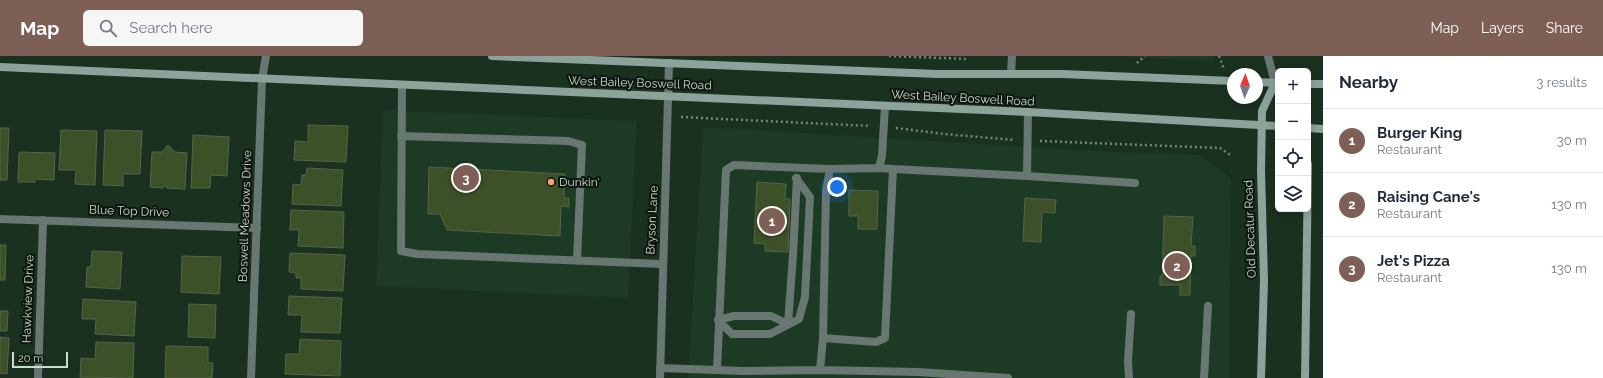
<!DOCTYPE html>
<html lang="en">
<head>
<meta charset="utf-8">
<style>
	body { margin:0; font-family:Raleway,sans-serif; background:#f6f6f7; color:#1f2937 }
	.controls { position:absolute; right:12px; top:12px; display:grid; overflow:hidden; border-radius:6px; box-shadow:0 2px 10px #0003 }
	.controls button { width:36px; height:36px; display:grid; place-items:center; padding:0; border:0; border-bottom:1px solid #e0e1e3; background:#fff; color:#1f2937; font:20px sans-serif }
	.compass { position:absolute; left:1227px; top:12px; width:36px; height:36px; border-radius:50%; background:#fff; box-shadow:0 2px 10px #0003; rotate:2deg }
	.scale { position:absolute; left:12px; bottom:10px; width:56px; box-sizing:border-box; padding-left:4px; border:2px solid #cddbcf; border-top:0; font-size:11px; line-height:14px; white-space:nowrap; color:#cddbcf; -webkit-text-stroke:3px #0c160e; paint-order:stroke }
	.you { position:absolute; left:837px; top:131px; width:14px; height:14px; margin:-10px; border:3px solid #fff; border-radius:50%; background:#1a73e8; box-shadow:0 0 0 6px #1a73e833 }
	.badge { display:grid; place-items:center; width:26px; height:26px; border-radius:50%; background:#7d5f55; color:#fff; font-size:13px; font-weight:700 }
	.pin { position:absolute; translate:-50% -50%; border:2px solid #fff; box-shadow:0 1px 4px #0006 }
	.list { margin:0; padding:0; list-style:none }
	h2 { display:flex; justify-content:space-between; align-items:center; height:52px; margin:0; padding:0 16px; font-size:17px }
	h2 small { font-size:13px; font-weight:400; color:#747a83 }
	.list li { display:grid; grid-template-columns:26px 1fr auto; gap:12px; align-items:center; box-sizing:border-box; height:64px; padding:0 16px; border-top:1px solid #e0e1e3 }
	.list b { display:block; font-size:15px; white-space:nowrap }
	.list p { margin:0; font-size:13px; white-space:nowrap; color:#747a83 }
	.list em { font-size:13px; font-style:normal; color:#747a83 }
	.icon { flex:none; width:22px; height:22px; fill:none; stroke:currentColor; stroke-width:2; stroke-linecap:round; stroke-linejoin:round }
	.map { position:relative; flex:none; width:1323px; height:322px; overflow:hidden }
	header { display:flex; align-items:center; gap:24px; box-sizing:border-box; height:56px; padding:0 20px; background:#7d5f55; color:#fff }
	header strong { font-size:19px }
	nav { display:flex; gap:22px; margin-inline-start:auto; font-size:14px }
	.search { width:280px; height:36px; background:#f6f6f7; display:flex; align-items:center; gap:10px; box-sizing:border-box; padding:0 14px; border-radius:6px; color:#747a83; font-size:15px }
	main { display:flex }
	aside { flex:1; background:#fff }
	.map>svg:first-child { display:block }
</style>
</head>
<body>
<header>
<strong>Map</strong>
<div class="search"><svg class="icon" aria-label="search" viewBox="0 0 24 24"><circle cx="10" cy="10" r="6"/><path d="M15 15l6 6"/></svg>Search here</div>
<nav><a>Map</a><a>Layers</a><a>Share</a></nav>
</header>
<main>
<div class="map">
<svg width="1323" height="322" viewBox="0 0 1323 322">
	<rect width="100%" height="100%" fill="#1a3120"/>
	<!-- built -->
	<path fill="#1c3a24" d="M1102 0H1214L1215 5Z
		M383 54 637 65 628 242 376 230Z
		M703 71 1112 96 1200 99 1231 122 1229 322H688Z"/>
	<!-- building -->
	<path fill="#3d5129" stroke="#56644a" d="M308 69 348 70 346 106 294 104 295 85 308 86Z
		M0 72H9L7 124H0Z
		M61 74 97 75 95 129 75 128 76 114H59Z
		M105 74 142 75 140 118H123V130L103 129Z
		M193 79 229 81 227 120 211 119 210 132H191Z
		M168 89 175 96 187 97 185 133 166 132 167 130H164L163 132 150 131 152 96H162Z
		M19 96 55 97 54 124 35 123V126H18Z
		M429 111 565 118 564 142H569V151L561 150 560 180 447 174 440 158H428Z
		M307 112 343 114 341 150 292 148 293 128 301 129 302 119H306Z
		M757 126 786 128 785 143H790L788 196 765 195V188L754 187Z
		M849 134 878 135 877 173H858V160H849Z
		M1025 142 1056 144 1055 157 1042 156 1041 186 1023 185Z
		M291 154 344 156 343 192 298 190 299 174H290Z
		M1164 160 1193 161 1191 190H1195V200H1191L1190 239H1180V229H1160V220H1162Z
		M0 189H6L5 224H0Z
		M92 195 122 196 120 233 86 231 87 211H91Z
		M290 197 345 199 343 235 301 233V222H296V217L289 216Z
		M182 200 221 201 219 238 181 236Z
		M289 240 342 242 340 277 301 276 302 259H288Z
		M83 243 136 246 134 280 95 278 96 263H82Z
		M189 248 216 249 215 282 188 281Z
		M0 255H8L7 275H0Z
		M0 281 9 282 7 318 0 317Z
		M300 283 341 285 340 320 285 318 286 298H299Z
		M96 286 134 287 133 322 80 321 81 302 95 303Z
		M166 290 208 291V307H213L212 322H165Z"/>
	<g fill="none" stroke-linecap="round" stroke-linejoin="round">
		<!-- path -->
		<path stroke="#748678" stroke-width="2.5" stroke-dasharray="2 3" stroke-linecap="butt" d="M889 0 968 3
			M1219 0 1224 13
			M1137 7 1145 0
			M681 61 871 70
			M896 72 944 78 1015 84
			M1040 85 1220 92 1232 100"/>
		<!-- service -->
		<path stroke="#697772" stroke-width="8" d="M1011 18 1012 0
			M402 29 401 195 417 198 662 208
			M1028 56 1027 120 1135 127
			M401 80 568 85 582 89 577 205
			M893 113 1027 120
			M718 264 732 278H770L799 263 805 241 810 141 796 122
			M718 264 734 260H771L788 268
			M788 268 793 199 797 122
			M823 282 876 286 885 282 893 113 879 112
			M660 312 744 315 820 314 823 282 826 135 830 113 879 112 882 100 885 50
			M717 314 726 114 734 109 830 113
			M820 314 918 316 1008 322
			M1129 322 1128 305 1131 258
			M1204 322 1208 250"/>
		<!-- minor -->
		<path stroke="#697772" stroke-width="8" d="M0 163 257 172
			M38 322 43 164
			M251 322 262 23 266 0
			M660 322 669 7"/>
		<!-- tertiary -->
		<path stroke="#697772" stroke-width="8" d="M1268 0 1275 27"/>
		<!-- secondary -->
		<path stroke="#8ba39a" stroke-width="8" d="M492 0 937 18H1062L1233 25
			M0 11 1028 56 1278 70
			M1257 26 1278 27
			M1308 28H1323
			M1308 72 1323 73
			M1261 322 1264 224 1261 115 1262 55 1275 27
			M1305 322 1308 108"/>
	</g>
	<!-- markers -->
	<circle fill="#f0a27a" stroke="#0c160e" stroke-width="1.5" cx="551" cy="126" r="4"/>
	<g text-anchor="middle" stroke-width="4" stroke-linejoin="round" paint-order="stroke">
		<!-- street labels -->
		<g font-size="12" fill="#cddbcf" stroke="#0c160e">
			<text transform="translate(640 27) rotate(2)" y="4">West Bailey Boswell Road</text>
			<text transform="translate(963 42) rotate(3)" y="4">West Bailey Boswell Road</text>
			<text transform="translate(129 155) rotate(2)" y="4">Blue Top Drive</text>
			<text transform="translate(245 160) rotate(-88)" y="4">Boswell Meadows Drive</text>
			<text transform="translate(652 164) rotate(-87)" y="4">Bryson Lane</text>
			<text transform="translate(1250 173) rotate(-92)" y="4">Old Decatur Road</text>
			<text transform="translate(28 243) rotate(-88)" y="4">Hawkview Drive</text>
		</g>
		<!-- poi labels -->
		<g font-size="12" fill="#cddbcf" stroke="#0c160e" text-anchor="start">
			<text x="559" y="130">Dunkin'</text>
		</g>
	</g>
</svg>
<div class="controls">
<button>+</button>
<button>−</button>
<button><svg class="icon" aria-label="locate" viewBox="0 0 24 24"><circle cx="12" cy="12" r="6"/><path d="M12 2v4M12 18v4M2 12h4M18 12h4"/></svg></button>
<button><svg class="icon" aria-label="layers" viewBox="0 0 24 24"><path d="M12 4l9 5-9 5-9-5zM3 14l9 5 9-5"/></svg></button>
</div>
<svg class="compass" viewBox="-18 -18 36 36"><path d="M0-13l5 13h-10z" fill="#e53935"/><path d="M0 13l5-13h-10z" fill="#747a83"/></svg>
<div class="scale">20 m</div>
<div class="you"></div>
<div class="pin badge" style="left:772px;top:165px">1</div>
<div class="pin badge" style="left:1177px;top:210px">2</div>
<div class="pin badge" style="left:466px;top:122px">3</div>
</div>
<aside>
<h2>Nearby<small>3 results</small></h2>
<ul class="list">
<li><span class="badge">1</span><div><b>Burger King</b><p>Restaurant</p></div><em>30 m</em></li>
<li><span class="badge">2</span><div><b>Raising Cane's</b><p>Restaurant</p></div><em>130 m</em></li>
<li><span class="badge">3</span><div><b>Jet's Pizza</b><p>Restaurant</p></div><em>130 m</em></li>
</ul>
</aside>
</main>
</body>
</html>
